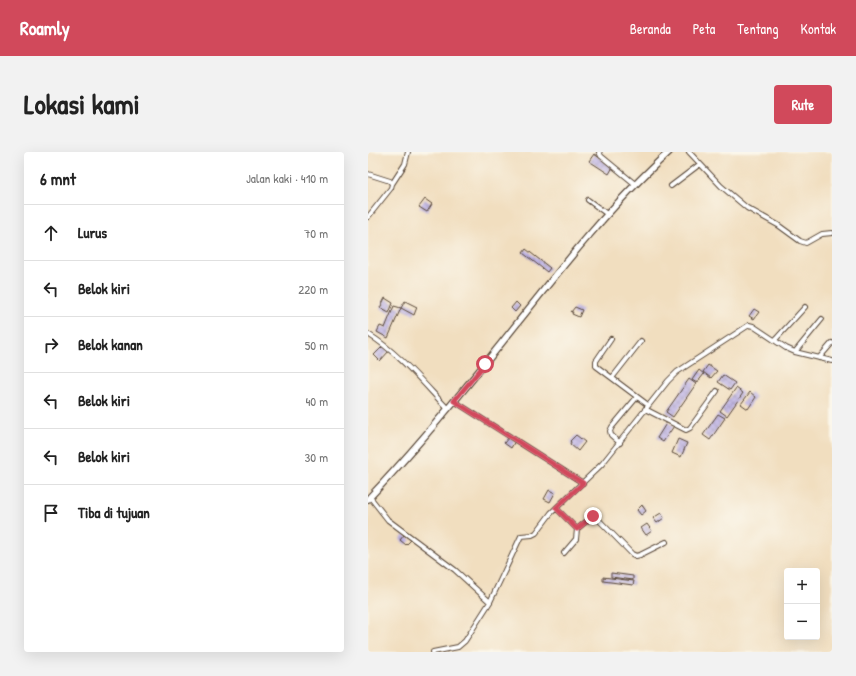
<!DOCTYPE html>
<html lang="id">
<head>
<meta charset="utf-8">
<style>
	body { margin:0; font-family:"Patrick Hand",sans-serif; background:#f2f2f2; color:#222 }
	.controls { position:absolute; right:12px; bottom:12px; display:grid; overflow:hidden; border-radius:4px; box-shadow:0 4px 16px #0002 }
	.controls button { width:36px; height:36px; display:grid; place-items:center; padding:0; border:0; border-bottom:1px solid #e0e0e0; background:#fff; color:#222; font:20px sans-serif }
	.stop { position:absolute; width:12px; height:12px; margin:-9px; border:3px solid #d1495b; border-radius:50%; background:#fff }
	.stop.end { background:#d1495b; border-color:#fff; box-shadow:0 1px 4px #0008 }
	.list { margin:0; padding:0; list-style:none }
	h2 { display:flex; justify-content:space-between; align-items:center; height:52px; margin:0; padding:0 16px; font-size:17px }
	h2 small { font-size:13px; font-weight:400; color:#767676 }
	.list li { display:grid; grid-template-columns:26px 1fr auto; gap:12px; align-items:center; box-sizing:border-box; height:56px; padding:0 16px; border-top:1px solid #e0e0e0 }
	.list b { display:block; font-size:15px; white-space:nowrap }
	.list em { font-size:13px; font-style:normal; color:#767676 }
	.icon { flex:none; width:22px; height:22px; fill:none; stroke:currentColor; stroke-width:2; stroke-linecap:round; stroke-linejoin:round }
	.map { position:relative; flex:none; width:464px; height:500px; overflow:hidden; border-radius:4px }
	header { display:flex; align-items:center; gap:24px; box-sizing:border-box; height:56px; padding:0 20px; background:#d1495b; color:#fff }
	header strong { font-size:19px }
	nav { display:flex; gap:22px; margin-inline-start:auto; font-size:14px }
	.intro { display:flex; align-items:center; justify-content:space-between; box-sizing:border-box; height:96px; padding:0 24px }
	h1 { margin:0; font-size:28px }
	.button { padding:10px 18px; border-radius:4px; background:#d1495b; color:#fff; font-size:14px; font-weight:700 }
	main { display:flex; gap:24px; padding:0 24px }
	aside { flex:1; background:#fff; border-radius:4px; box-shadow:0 4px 16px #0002 }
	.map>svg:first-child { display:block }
</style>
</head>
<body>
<header>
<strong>Roamly</strong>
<nav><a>Beranda</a><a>Peta</a><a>Tentang</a><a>Kontak</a></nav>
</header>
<div class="intro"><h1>Lokasi kami</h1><a class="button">Rute</a></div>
<main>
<aside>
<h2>6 mnt<small>Jalan kaki · 410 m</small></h2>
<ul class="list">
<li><svg class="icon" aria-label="ahead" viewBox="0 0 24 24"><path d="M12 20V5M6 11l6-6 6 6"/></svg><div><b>Lurus</b></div><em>70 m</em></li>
<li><svg class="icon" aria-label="left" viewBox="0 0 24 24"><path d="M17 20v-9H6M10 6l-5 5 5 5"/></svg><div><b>Belok kiri</b></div><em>220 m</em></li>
<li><svg class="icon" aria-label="right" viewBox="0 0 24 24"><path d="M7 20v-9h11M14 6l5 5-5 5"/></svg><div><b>Belok kanan</b></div><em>50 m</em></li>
<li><svg class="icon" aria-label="left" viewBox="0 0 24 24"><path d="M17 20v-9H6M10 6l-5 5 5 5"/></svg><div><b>Belok kiri</b></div><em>40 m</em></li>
<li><svg class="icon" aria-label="left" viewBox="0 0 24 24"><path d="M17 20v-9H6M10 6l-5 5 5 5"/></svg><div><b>Belok kiri</b></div><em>30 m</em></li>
<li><svg class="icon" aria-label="arrive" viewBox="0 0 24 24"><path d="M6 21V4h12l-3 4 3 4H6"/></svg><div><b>Tiba di tujuan</b></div></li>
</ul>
</aside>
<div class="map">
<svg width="464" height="500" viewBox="0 0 464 500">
	<defs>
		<pattern id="building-cross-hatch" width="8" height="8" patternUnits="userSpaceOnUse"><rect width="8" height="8" fill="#bdb2e4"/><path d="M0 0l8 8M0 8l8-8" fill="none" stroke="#9b91b8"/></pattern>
	</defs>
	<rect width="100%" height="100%" fill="#fbf7ec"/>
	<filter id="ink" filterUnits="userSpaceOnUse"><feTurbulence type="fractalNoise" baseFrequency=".025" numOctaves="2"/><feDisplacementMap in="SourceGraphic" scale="8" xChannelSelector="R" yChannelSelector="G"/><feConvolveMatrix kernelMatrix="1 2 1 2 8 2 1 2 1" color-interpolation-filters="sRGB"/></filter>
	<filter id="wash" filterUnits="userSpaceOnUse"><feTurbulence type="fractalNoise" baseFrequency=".012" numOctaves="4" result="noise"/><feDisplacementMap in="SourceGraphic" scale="16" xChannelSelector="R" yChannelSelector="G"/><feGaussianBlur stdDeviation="0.9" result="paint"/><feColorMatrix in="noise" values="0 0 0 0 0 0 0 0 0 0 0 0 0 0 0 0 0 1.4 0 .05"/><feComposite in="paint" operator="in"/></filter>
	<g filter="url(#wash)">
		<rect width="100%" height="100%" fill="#f1debf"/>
		<g id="blocks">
			<!-- building -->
			<path fill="url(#building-cross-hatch)" d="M226 2 245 15 241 22 221 9Z
				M57 47 64 52 59 60 51 55Z
				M158 97 182 116 179 120 155 101Z
				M17 146 25 151 21 161 12 156Z
				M37 149 49 155 46 163 33 156Z
				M148 150 152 154 147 160 143 156Z
				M26 154 33 156 20 186 9 180 12 174 17 176Z
				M207 155 214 158 211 165 204 162 205 160H203Z
				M386 157 391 160 386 167 381 164Z
				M15 194 21 199 12 209 6 203Z
				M340 213 349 219 343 226 335 220Z
				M331 218 336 222 329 231 324 228Z
				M355 223 367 231 362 238 350 230Z
				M321 227 328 232 305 265 298 260Z
				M368 236 375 241 359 264 352 259Z
				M382 240 388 245 380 257 373 252Z
				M350 262 357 266 342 288 335 283Z
				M299 270 306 274 295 290 289 286Z
				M208 283 217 290 210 299 202 292 203 290 202 289Z
				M141 285 147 289 143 296 136 291Z
				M310 287 319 291 313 305 304 301Z
				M181 338 187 341 182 350 176 347Z
				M274 353 278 359 273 363 269 358Z
				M293 361 296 366 289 371 285 366Z
				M279 372 284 379 278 383 273 376Z
				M36 383 43 388 38 393 32 388Z
				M243 421 265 424V428L243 425Z
				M235 425 266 429 265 433 235 429Z"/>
		</g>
	</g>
	<g filter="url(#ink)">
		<use href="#blocks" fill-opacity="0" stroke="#564536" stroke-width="1"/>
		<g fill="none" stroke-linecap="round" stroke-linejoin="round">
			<!-- street casing -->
			<g stroke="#564536" stroke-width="6">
				<path id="street" d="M231 0 233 4 267 32
					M321 0 353 34 379 56 410 73 432 89 438 91 454 82 464 81
					M0 22 22 29 24 32 23 36 0 65
					M24 32 37 12 40 0
					M303 34 332 12
					M220 48 239 62
					M0 182C31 201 55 231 80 257
					M243 187 228 209V214L280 253
					M407 188 437 155
					M427 200 454 167
					M451 206 464 191
					M244 226 273 189
					M86 249 215 331
					M277 257 318 278 322 276 349 239
					M252 291 243 283 242 279 244 275 269 245
					M2 345 20 368 87 418 122 450
					M188 356 209 377 225 364H227L264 402 268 404 272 403 298 390
					M196 401 208 387 209 377
					M65 500 90 495 97 489 122 450 153 384 164 383 168 381 183 361 234 312 300 229 309 220 381 173 385 174 418 196 427 200 464 209"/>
			</g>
			<!-- secondary casing -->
			<g stroke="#564536" stroke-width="8">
				<path id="secondary" d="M0 347C45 300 87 249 128 198 183 129 236 59 301 0"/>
			</g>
			<!-- street -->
			<use href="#street" stroke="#fff" stroke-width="4"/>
			<!-- secondary -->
			<use href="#secondary" stroke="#fff" stroke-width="5.5"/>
		</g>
	</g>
	<g fill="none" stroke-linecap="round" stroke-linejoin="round" filter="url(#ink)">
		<!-- route -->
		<path stroke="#d1495b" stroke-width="5" d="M117 212 86 249 215 331 188 356 209 377 225 364"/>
	</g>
</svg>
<div class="controls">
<button>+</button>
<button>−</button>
</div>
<div class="stop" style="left:117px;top:212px"></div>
<div class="stop end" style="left:225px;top:364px"></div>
</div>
</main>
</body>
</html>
